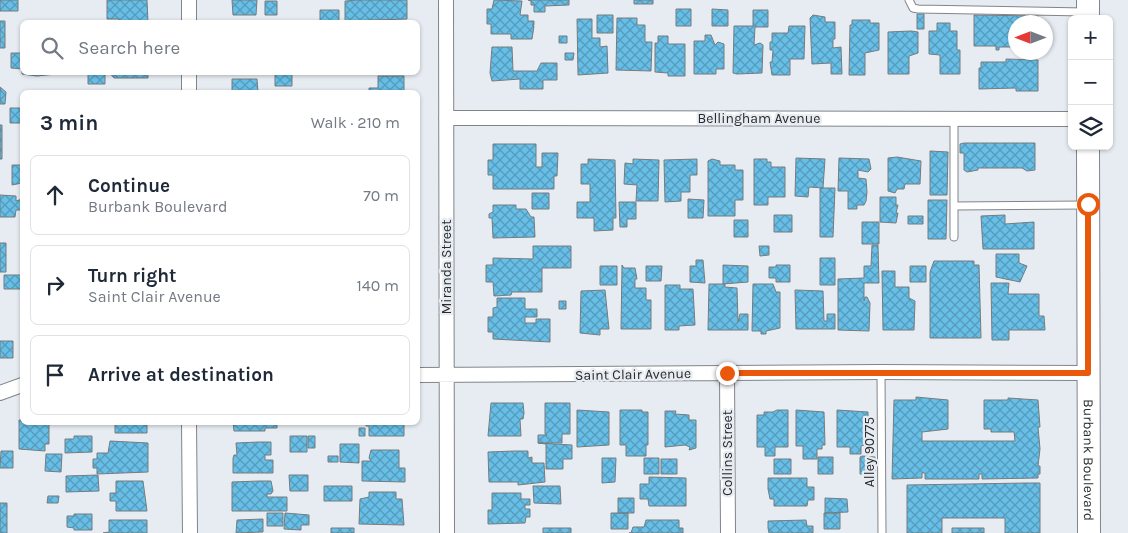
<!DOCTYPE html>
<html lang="en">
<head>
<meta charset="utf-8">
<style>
	body { margin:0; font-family:Karla,sans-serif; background:#f6f6f7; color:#1f2937 }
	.controls { position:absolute; right:15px; top:15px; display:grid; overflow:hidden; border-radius:8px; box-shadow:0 1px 4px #0004 }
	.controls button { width:45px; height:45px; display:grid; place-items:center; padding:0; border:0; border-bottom:1px solid #e0e1e3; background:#fff; color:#1f2937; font:25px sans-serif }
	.compass { position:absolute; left:1008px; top:15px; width:45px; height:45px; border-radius:50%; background:#fff; box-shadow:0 1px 4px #0004; rotate:270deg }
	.stop { position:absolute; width:15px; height:15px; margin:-11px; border:4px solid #ea580c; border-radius:50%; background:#fff }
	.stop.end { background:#ea580c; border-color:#fff; box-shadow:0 1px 5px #0008 }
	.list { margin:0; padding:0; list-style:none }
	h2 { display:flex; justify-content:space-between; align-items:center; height:65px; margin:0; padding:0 20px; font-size:21px }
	h2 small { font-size:16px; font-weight:400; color:#747a83 }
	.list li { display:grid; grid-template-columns:32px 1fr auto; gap:15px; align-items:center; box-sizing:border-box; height:80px; margin:0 10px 10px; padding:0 10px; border:1px solid #e0e1e3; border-radius:8px }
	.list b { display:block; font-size:19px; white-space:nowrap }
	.list p { margin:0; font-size:16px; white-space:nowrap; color:#747a83 }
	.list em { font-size:16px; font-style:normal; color:#747a83 }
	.icon { flex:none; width:28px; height:28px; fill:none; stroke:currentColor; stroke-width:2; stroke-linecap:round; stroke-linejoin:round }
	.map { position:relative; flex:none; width:1128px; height:533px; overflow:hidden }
	.search { position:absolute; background:#fff; box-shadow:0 1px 4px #0004; left:20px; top:20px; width:400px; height:55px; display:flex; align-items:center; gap:12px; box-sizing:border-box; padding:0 18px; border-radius:8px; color:#747a83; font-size:19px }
	.panel { position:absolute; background:#fff; box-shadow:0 1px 4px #0004; left:20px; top:90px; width:400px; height:335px; border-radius:8px }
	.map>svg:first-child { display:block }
</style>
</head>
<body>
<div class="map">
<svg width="1128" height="533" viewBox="0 0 1128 533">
	<defs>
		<pattern id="building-cross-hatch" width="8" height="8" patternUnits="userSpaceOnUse" patternTransform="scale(1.25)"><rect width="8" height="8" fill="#67bee6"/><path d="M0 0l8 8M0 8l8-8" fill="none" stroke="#559bbb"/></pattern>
	</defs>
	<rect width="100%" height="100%" fill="#e7ecf2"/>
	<!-- building -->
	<path fill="url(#building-cross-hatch)" stroke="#757c7f" d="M0 0H18V11H0Z
		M107 0H147L148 22H119V19H107Z
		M232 0H257L256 15H233Z
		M358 0H407V19L345 21V1Z
		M494 0 522 1 520 15H528V21H534V25H532L534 26 532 39H511V34H491V24H487V9H492Z
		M528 0H569V5L545 6V12H534V5H531V1Z
		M634 0H653V4H634Z
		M265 1H277V15H265Z
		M676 9H691V26H676Z
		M712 9 728 10V26H712Z
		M320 10H339V22H320Z
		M753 10H768V27H755L754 45 760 43 763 45 762 73 737 74 733 73 734 26H753Z
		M917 14H924V29H917Z
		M597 15H613V33H597Z
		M813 15 825 17V22H835V39H833V48L841 47 842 74H831V63L812 64 810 18Z
		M974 15 1038 16V22H1016V47H999V50H996V46H974Z
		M617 18H637V25H645V42H652L651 71 616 70Z
		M577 19H592V38H600V47L607 46 608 73 578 75Z
		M852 20H870V23H879V50L865 53V75H849L850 25H852Z
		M0 21H5V48H0Z
		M937 23H950V31H957V50H960V74H940V55L929 54V31H937Z
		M789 26H805L804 59H790V75H772L770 62H772L773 50H770V42H772V33H788Z
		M911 31 918 32V53L909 56V74H888V32Z
		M705 35H711L715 45 718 42 724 44V69H716V74H694V41H705Z
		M559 36H567V43H559Z
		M658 36H668V44H685V76H668V73L655 72V43H658Z
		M492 47H512L513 71H537L541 63H557V80H543V89H520V79L492 81 490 73Z
		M11 53H22V72L56 74 37 76 22 74V69L11 68Z
		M565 53H574L573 60H565Z
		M1006 59 1038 60V91H1016V88L979 89V68H981V62H1006Z
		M88 72H105V84H88Z
		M109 72H148V78H114Z
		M275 72H292V86H275Z
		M378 76H404V92H369V88H378Z
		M232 79H257L258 92H232Z
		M0 87 6 92 5 104H0Z
		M10 108H22V123H10Z
		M0 125H2V159H0Z
		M964 143H1035V170L1027 171 1022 168H978V170L967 172 964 170V153H960V144Z
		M493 144H536V167H542V153H558L557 176H554V189H493V175H488V160H493Z
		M930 151 948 152 947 195H930Z
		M897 157 921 161 920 184H905L904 189H897L895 193 888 191V158Z
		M796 158 825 159 823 188 809 187 808 197 795 196Z
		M839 158 869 159 871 169 868 172 858 170V178L866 179 867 192 866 201 864 205H857V209H848V191H838Z
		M588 159 615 160 616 218H613V230L594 231V218H577V202H590V184H581V164H588Z
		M633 159 659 160 658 201H636L637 185 624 184 625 163 633 164Z
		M697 159V175H690V192H681V201L665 202 664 160Z
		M712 159 720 161V165H735V170H743V200H735V216H708V161Z
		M754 159H767V162H771V167H785V197H768V205H754Z
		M12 165H22V183L12 185Z
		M820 188H835L833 237H820Z
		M532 193H549V209H532Z
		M0 195 16 196V201L22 199V210H16L15 217H0Z
		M880 197H896V205H898L896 213H898L896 223 880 222Z
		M688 199 704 200 703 218H688Z
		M928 200H947L946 239H928Z
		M619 202H636V219H627V227H620Z
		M493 205H516V209H526L531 217H534L535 237 493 238 492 218H489V214L493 212Z
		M774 215H792V232H774Z
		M1005 215V224L1034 222V249H983L981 216Z
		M908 216H923V224H908Z
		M734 220H748V237H734Z
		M862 222H879V244H862Z
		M0 243H6V272H0Z
		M872 245H878L879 283H864V301L865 297H867L870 303 869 331 838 330V279L864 278V266H871Z
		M533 246H571V268H542V292H512L511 295 494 296 493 282H486V265H493V258L533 259Z
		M759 246H769V255L760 256Z
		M996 254H1019V263L1027 266 1020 282 996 277Z
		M820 258H835V285H820Z
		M696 260H703L705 283 690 282V266H696Z
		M934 261H974V265H979L981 338H930V272Z
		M622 265 624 268H635L637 279H635V288H646V300H651V329H621Z
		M723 265 748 266V282L723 284Z
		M776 265H790V282H776V278H769V267H776Z
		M600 266H617V285H600Z
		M646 266H662L661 281H646Z
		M910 266H926V282H910Z
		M882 271H895V287H909V298L915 301 914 330H883Z
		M4 275H22V289H4Z
		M991 283H1009L1008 294H1039V316H1044L1045 330H1009V340H992Z
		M709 284H725V287L737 288 738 322 740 314H748V330H708Z
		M753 284H773L776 292H780V328L766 331V334H761V331H752Z
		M665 285H680V289H693L695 325 679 326V330H665Z
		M605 290 609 329H600V335L580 333 581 291Z
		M795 290 823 291 824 321H827V314H835V329H796Z
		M497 298H525V309H537V317H525V323H536V319H550V342L493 339V332H488V317H493V308L497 307Z
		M559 301H566V309H559Z
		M0 341H13V358H0Z
		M916 397 948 400V429L922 432V441H1015L1014 432H991V429H984V400H1008V398L1038 400 1040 427H1038L1040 449 1038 466H1040V474H1038V478L982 479V474H979V479H925V473H922V478L892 479 894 400H916Z
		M491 403H523L524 413 523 419H520L521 436H488Z
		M545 403H570V434H562V443H538V435H547L545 434Z
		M577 410 609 412V445L577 447Z
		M620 410H642V412H648V445H646V456H626V445H620Z
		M777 410H788V447H775V456H765V447H757V415H764V412H773Z
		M796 410 824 412 825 445H822V449H817V459H803V446H796Z
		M837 410 868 412V444L861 446V454H850V447H837Z
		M665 411H676L675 414 689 415V420H696V448L689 450 690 447 685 445 665 447Z
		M19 420H22V422H49V444H45V451L19 449Z
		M115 422H147V433H115Z
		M233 422H277V428H265V431H234Z
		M366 422H404V436H369V426H366Z
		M359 428H365V436H359Z
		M74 436H92V452L65 453V439H74Z
		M290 436H307V452H290Z
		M308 436H315V448H308Z
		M110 441 148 443V472L97 474V468H93V459H97V453H108Z
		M259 442H271V455H265V460H273V473H233V458L234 455H237L236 443Z
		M538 443 572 445V459H563V469H546V444Z
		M340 444H359V463L340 462Z
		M371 450H399V468H405V482L362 481V461H371L369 458Z
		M1 451H13V468H0Z
		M515 451H528V458L532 457V463H544L545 482 518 485V482H489L488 452Z
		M46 454H62L61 472 45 471Z
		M328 456H338V462H328Z
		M862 456 875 457V474H860V457Z
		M818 457H833V474H818Z
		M602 458H616L615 482 602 483Z
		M644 458H659V474H644Z
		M661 459H677V474H661Z
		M774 459H791V474H774Z
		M98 475 99 491 66 492V476Z
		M289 475H308V491H290Z
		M649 477 686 478V506H649L648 499H640V484H649Z
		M768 478H807V487H814V500H808L807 506H774V499H770L768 489Z
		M116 481H143L147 511H116V501H110V493H116Z
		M260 481H271L273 491 271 494H267V497H287V511H232V482Z
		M1027 483H1040V533H1005V518H942V533H907V485Z
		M324 486H352V501H324Z
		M533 486H560L561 504 534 503Z
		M369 492H396V499H402L404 525 359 524 360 499 369 497Z
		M492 493H521V499H530V505H525V509H530V517H526L525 523 488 524V510H492Z
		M48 496H59L58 503H47Z
		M618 498H634V513H618Z
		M825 498 847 499 848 512 825 513Z
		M0 503H7V533H0Z
		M267 513H283V526H267Z
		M285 513 309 515V525H301V530L284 529Z
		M611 513H628V529H611Z
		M824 513H840V529H824Z
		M74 514H92V530H74V528L67 527V516H74Z
		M263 519V532L236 533 237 520Z
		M109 520H147V533H103L109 532Z
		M646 520H679V528H683V533H629H631L633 527H644Z
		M806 520 807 526H813V533H769L768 528V521Z
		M331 528H354V533H331Z
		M543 528H571V533H543Z
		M952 528H984V533H952Z"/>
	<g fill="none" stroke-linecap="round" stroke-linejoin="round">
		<!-- lane casing -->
		<g stroke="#81858a" stroke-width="9">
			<path id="lane" d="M909 0 913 8 918 9 1085 12
				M954 119V237
				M954 206 1086 205
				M881 372 882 533"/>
		</g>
		<!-- street casing -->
		<g stroke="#81858a" stroke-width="16">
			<path id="street" d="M189 0V22
				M446 0 447 533
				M189 72V92
				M446 118 1072 119
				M727 373 728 533
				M418 375 881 372 1088 373
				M0 393 22 385
				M189 422 190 533"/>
		</g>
		<!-- primary casing -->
		<g stroke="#81858a" stroke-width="24">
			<g id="primary">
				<path d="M1088 0V19"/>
				<path id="s1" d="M1088 146 1089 533"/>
			</g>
		</g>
		<!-- lane -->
		<use href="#lane" stroke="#fff" stroke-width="7"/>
		<!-- street -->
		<use href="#street" stroke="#fff" stroke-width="14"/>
		<!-- primary -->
		<use href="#primary" stroke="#fff" stroke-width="22"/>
	</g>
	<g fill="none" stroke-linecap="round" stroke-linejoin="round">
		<!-- route -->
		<path stroke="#ea580c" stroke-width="6" d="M727 373H1088V204"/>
	</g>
	<g text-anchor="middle" stroke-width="4.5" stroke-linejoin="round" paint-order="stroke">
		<!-- street labels -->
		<g font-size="14" fill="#292b2d" stroke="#e7ecf2">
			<text x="759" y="123">Bellingham Avenue</text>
			<text transform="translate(446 267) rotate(-90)" y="5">Miranda Street</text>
			<text transform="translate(633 374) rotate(-1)" y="5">Saint Clair Avenue</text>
			<text transform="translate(869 452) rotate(-90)" y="5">Alley 90775</text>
			<text transform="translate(727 453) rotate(-90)" y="5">Collins Street</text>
			<text dy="5" stroke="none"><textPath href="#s1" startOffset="314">Burbank Boulevard</textPath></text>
		</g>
	</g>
</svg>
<div class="controls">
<button>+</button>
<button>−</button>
<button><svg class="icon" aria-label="layers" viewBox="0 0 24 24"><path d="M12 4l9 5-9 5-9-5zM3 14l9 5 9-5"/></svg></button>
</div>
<svg class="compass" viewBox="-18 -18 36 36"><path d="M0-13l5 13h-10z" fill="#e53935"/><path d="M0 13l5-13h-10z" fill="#747a83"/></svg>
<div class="stop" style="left:1088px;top:204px"></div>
<div class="stop end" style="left:727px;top:373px"></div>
<div class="search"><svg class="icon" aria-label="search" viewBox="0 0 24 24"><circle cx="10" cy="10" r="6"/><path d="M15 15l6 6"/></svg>Search here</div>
<section class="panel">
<h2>3 min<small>Walk · 210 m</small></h2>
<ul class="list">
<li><svg class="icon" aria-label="ahead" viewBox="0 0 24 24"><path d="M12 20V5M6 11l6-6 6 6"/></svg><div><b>Continue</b><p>Burbank Boulevard</p></div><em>70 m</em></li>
<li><svg class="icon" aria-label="right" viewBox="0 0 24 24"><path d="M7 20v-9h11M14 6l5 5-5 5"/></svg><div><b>Turn right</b><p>Saint Clair Avenue</p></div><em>140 m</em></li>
<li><svg class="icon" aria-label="arrive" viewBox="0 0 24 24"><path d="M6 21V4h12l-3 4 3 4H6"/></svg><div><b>Arrive at destination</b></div></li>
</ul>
</section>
</div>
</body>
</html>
